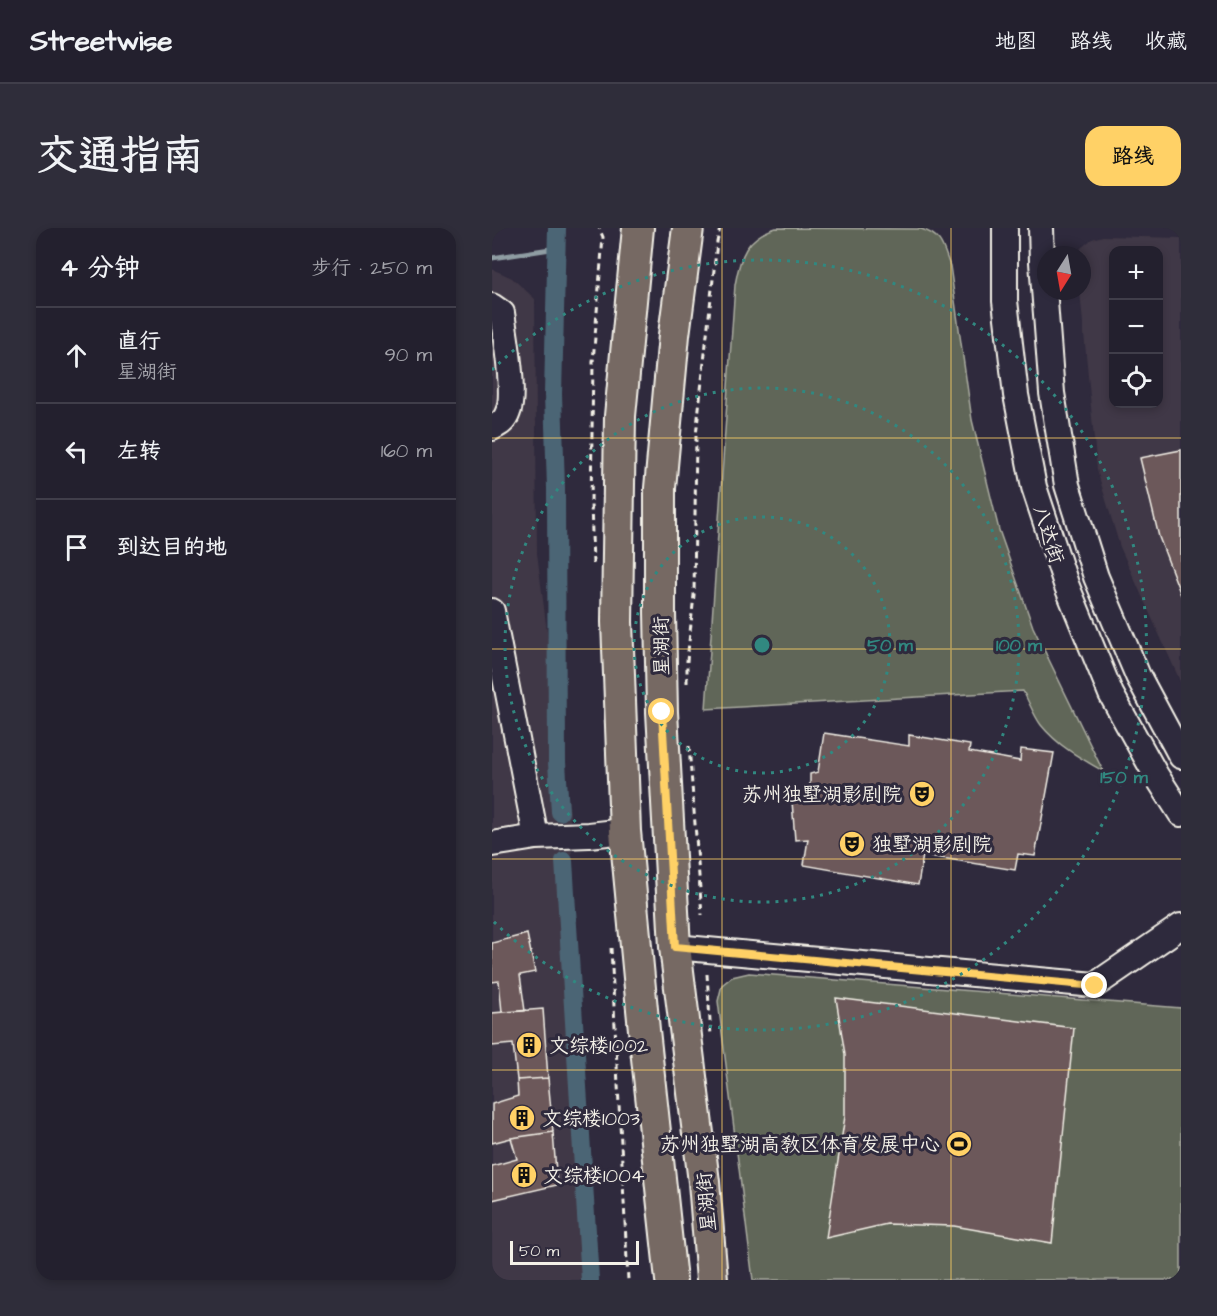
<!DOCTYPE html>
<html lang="zh">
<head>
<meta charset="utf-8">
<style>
	body { margin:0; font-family:"Architects Daughter","LXGW WenKai TC",sans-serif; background:#2f2d3a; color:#f1f3f6 }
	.controls { position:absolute; right:18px; top:18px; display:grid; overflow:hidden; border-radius:12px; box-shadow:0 3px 9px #0003 }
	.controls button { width:54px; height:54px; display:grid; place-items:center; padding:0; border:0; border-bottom:2px solid #403e4a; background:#23202e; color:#f1f3f6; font:30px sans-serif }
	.compass { position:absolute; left:545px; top:18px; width:54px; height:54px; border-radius:50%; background:#23202e; box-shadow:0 3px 9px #0003; rotate:191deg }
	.scale { position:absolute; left:18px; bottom:15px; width:129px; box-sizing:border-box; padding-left:6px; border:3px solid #f4f1e8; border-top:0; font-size:16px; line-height:21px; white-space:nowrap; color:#f4f1e8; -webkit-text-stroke:4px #2f2a3d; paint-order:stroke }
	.stop { position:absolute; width:18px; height:18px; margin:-14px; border:4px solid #ffd166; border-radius:50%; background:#fff }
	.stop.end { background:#ffd166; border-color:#fff; box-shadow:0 2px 6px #0008 }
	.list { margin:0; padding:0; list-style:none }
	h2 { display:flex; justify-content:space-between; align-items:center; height:78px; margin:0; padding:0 24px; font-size:26px }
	h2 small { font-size:20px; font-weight:400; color:#a3a3aa }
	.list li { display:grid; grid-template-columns:39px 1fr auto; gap:18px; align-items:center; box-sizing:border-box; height:96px; padding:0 24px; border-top:2px solid #403e4a }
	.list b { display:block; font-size:22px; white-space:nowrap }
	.list p { margin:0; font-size:20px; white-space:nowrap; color:#a3a3aa }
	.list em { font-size:20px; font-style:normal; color:#a3a3aa }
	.icon { flex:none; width:33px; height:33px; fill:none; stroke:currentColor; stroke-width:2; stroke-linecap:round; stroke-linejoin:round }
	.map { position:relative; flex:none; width:689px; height:1052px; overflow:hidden; border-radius:18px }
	header { display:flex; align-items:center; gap:36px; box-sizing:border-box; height:84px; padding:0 30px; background:#23202e; border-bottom:2px solid #403e4a }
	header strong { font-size:28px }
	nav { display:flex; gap:33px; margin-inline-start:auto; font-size:21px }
	.intro { display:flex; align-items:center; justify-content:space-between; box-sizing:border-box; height:144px; padding:0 36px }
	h1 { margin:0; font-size:42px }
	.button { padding:15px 27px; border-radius:18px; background:#ffd166; color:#111; font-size:21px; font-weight:700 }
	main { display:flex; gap:36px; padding:0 36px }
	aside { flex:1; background:#23202e; border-radius:18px; box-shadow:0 3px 9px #0003 }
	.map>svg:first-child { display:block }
</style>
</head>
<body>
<header>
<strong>Streetwise</strong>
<nav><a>地图</a><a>路线</a><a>收藏</a></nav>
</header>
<div class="intro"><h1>交通指南</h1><a class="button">路线</a></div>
<main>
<aside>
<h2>4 分钟<small>步行 · 250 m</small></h2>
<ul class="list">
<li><svg class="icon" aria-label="ahead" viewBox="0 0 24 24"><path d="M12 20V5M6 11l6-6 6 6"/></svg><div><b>直行</b><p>星湖街</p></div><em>90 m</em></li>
<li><svg class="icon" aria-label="left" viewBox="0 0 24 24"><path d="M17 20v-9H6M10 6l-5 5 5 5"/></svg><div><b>左转</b></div><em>160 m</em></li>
<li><svg class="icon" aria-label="arrive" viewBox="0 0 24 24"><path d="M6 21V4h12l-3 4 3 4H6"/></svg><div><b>到达目的地</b></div></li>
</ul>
</aside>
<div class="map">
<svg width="689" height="1052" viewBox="0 0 689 1052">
	<rect width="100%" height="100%" fill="#2f2a3d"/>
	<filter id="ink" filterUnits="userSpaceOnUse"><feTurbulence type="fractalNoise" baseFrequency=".0167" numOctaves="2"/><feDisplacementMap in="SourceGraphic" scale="12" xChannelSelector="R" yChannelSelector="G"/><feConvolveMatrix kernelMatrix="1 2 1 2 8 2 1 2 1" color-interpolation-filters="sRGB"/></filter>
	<g filter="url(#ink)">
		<!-- built -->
		<path fill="#413846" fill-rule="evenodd" d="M611 8 689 10V455L628 319 605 242 588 63H590V27H587L589 20 600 11ZM622 22H666V176H622Z
			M0 41 20 50 43 71 45 325 78 585 97 1052H0Z"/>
		<!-- green -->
		<path fill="#606658" stroke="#aaaca0" stroke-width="1.5" d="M284 0 429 1C450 7 451 19 458 38L480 192 507 302 541 399 611 543C588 530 566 518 549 497 542 488 537 474 531 463L214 481 243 57C248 28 254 9 284 0Z
			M257 745 689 780V1052H261L226 773 230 757 240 749Z"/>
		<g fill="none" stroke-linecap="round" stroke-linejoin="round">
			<!-- stream -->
			<path stroke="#8f9da3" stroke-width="5" d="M0 30 65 20"/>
			<!-- canal -->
			<path stroke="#4c6575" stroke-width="18" d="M65 0 61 166 64 260 65 534 68 584
				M72 633 98 1052"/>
		</g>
		<!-- building -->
		<path fill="#6c585a" stroke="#f4f1e8" stroke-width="1.5" d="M689 222V367L667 309 648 230Z
			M332 505 417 518V507L478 517 477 524 528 533 529 521 562 525 543 628 526 626 523 642 431 627 426 657 312 637 316 611 303 612 300 573 318 572V546L326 544Z
			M35 706 43 744 28 747 33 783 10 784 7 753 0 754V715Z
			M344 770 582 800 560 1015 462 998 395 996 334 1010 353 888V827Z
			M51 781 56 850 25 852 21 816 0 818V785Z
			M56 850 61 904 19 910 0 915V876L26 868 25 852Z
			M61 904 65 957 0 972V938L25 931 19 910Z"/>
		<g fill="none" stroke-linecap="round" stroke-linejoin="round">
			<!-- minor casing -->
			<g stroke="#f4f1e8" stroke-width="28">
				<path id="minor" d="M513 0V73L524 167 542 259 574 356 619 466 664 547 689 586
					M549 0 550 34 560 165 575 257 604 349 646 448 689 528
					M0 78 10 85C13 106 24 166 16 184 13 193 8 196 0 200
					M0 383 44 609
					M0 616 44 609 97 607 133 603
					M183 719 603 757 689 698"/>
			</g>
			<!-- major casing -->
			<g stroke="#f4f1e8" stroke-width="34">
				<path id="major" d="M146 0 128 188 125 394 133 603 152 802 179 1052
					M196 0 182 107 168 260V385L170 484 183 719 212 954 220 1052"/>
			</g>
			<!-- path -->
			<path stroke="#f4f1e8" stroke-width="3" stroke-dasharray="6 4.5" stroke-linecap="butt" d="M101 336 99 275 101 134 111 9 107 0
				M195 455V433L202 367 204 208 225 14 228 0
				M197 518 210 687
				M119 720 136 1052
				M215 746 219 808"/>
			<!-- minor -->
			<use href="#minor" stroke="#2f2a3d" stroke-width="24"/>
			<!-- major -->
			<use href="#major" stroke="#766964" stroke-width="30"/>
		</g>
	</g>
	<g fill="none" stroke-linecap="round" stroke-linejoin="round" filter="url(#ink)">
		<!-- route -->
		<path stroke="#ffd166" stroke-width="8" d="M170 484 183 719 603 758"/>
	</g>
	<!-- grid -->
	<path fill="none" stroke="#ffd166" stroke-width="1.5" stroke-opacity="0.55" d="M230 0V1052M459 0V1052M0 210H689M0 421H689M0 631H689M0 842H689"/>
	<!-- distance rings -->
	<g fill="none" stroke="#318880" stroke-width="3" stroke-dasharray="3 6">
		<circle cx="270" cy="417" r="128"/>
		<circle cx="270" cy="417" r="257"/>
		<path d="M0 142A385 385 0 1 1 0 692"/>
	</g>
	<!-- icons -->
	<defs>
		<g id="theatre-disc" transform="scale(1.35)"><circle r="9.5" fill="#ffd166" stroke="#2f2a3d"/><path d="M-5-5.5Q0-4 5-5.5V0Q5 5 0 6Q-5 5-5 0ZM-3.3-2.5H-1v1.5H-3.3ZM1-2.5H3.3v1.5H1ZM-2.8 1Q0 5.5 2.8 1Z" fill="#111"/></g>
		<g id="building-disc" transform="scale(1.35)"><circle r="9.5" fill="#ffd166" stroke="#2f2a3d"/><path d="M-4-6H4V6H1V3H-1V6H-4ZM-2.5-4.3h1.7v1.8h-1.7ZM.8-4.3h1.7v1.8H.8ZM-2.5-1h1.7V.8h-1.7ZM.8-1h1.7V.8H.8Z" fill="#111"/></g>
		<g id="stadium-disc" transform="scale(1.35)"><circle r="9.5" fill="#ffd166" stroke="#2f2a3d"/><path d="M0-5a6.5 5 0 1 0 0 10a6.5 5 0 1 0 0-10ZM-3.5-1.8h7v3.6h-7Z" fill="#111"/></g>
	</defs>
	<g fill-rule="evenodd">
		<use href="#theatre-disc" x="430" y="566"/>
		<use href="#theatre-disc" x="360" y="616"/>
		<use href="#building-disc" x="37" y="817"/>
		<use href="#building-disc" x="30" y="890"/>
		<use href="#stadium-disc" x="467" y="916"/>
		<use href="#building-disc" x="32" y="947"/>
	</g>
	<g text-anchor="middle" stroke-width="6" stroke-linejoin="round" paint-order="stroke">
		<!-- street labels -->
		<g font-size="20" fill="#f4f1e8" stroke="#2f2a3d">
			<text transform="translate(557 306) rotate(72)" y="7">八达街</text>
			<text transform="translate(169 418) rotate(-91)" y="7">星湖街</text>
			<text transform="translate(214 974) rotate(-95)" y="7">星湖街</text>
		</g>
		<!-- poi labels -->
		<g font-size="20" fill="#f4f1e8" stroke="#2f2a3d" text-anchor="start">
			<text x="410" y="573" text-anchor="end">苏州独墅湖影剧院</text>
			<text x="380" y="623">独墅湖影剧院</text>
			<text x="57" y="824">文综楼1002</text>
			<text x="50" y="897">文综楼1003</text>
			<text x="448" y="923" text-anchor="end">苏州独墅湖高教区体育发展中心</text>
			<text x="51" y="954">文综楼1004</text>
		</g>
	</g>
	<circle cx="270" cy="417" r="9" fill="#318880" stroke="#2f2a3d" stroke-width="3"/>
	<g font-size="18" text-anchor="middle" font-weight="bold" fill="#318880" stroke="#2f2a3d" stroke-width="6" stroke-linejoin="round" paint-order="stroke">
		<text x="398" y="423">50 m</text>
		<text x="527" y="423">100 m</text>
		<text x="632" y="555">150 m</text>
	</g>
</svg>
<div class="controls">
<button>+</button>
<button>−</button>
<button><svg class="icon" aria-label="locate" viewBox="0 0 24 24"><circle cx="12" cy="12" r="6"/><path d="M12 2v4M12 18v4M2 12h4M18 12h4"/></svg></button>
</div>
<svg class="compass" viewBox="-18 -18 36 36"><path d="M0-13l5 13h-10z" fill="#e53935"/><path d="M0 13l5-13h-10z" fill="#a3a3aa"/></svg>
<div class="scale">50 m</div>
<div class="stop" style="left:170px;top:484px"></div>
<div class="stop end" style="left:603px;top:758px"></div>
</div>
</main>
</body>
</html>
